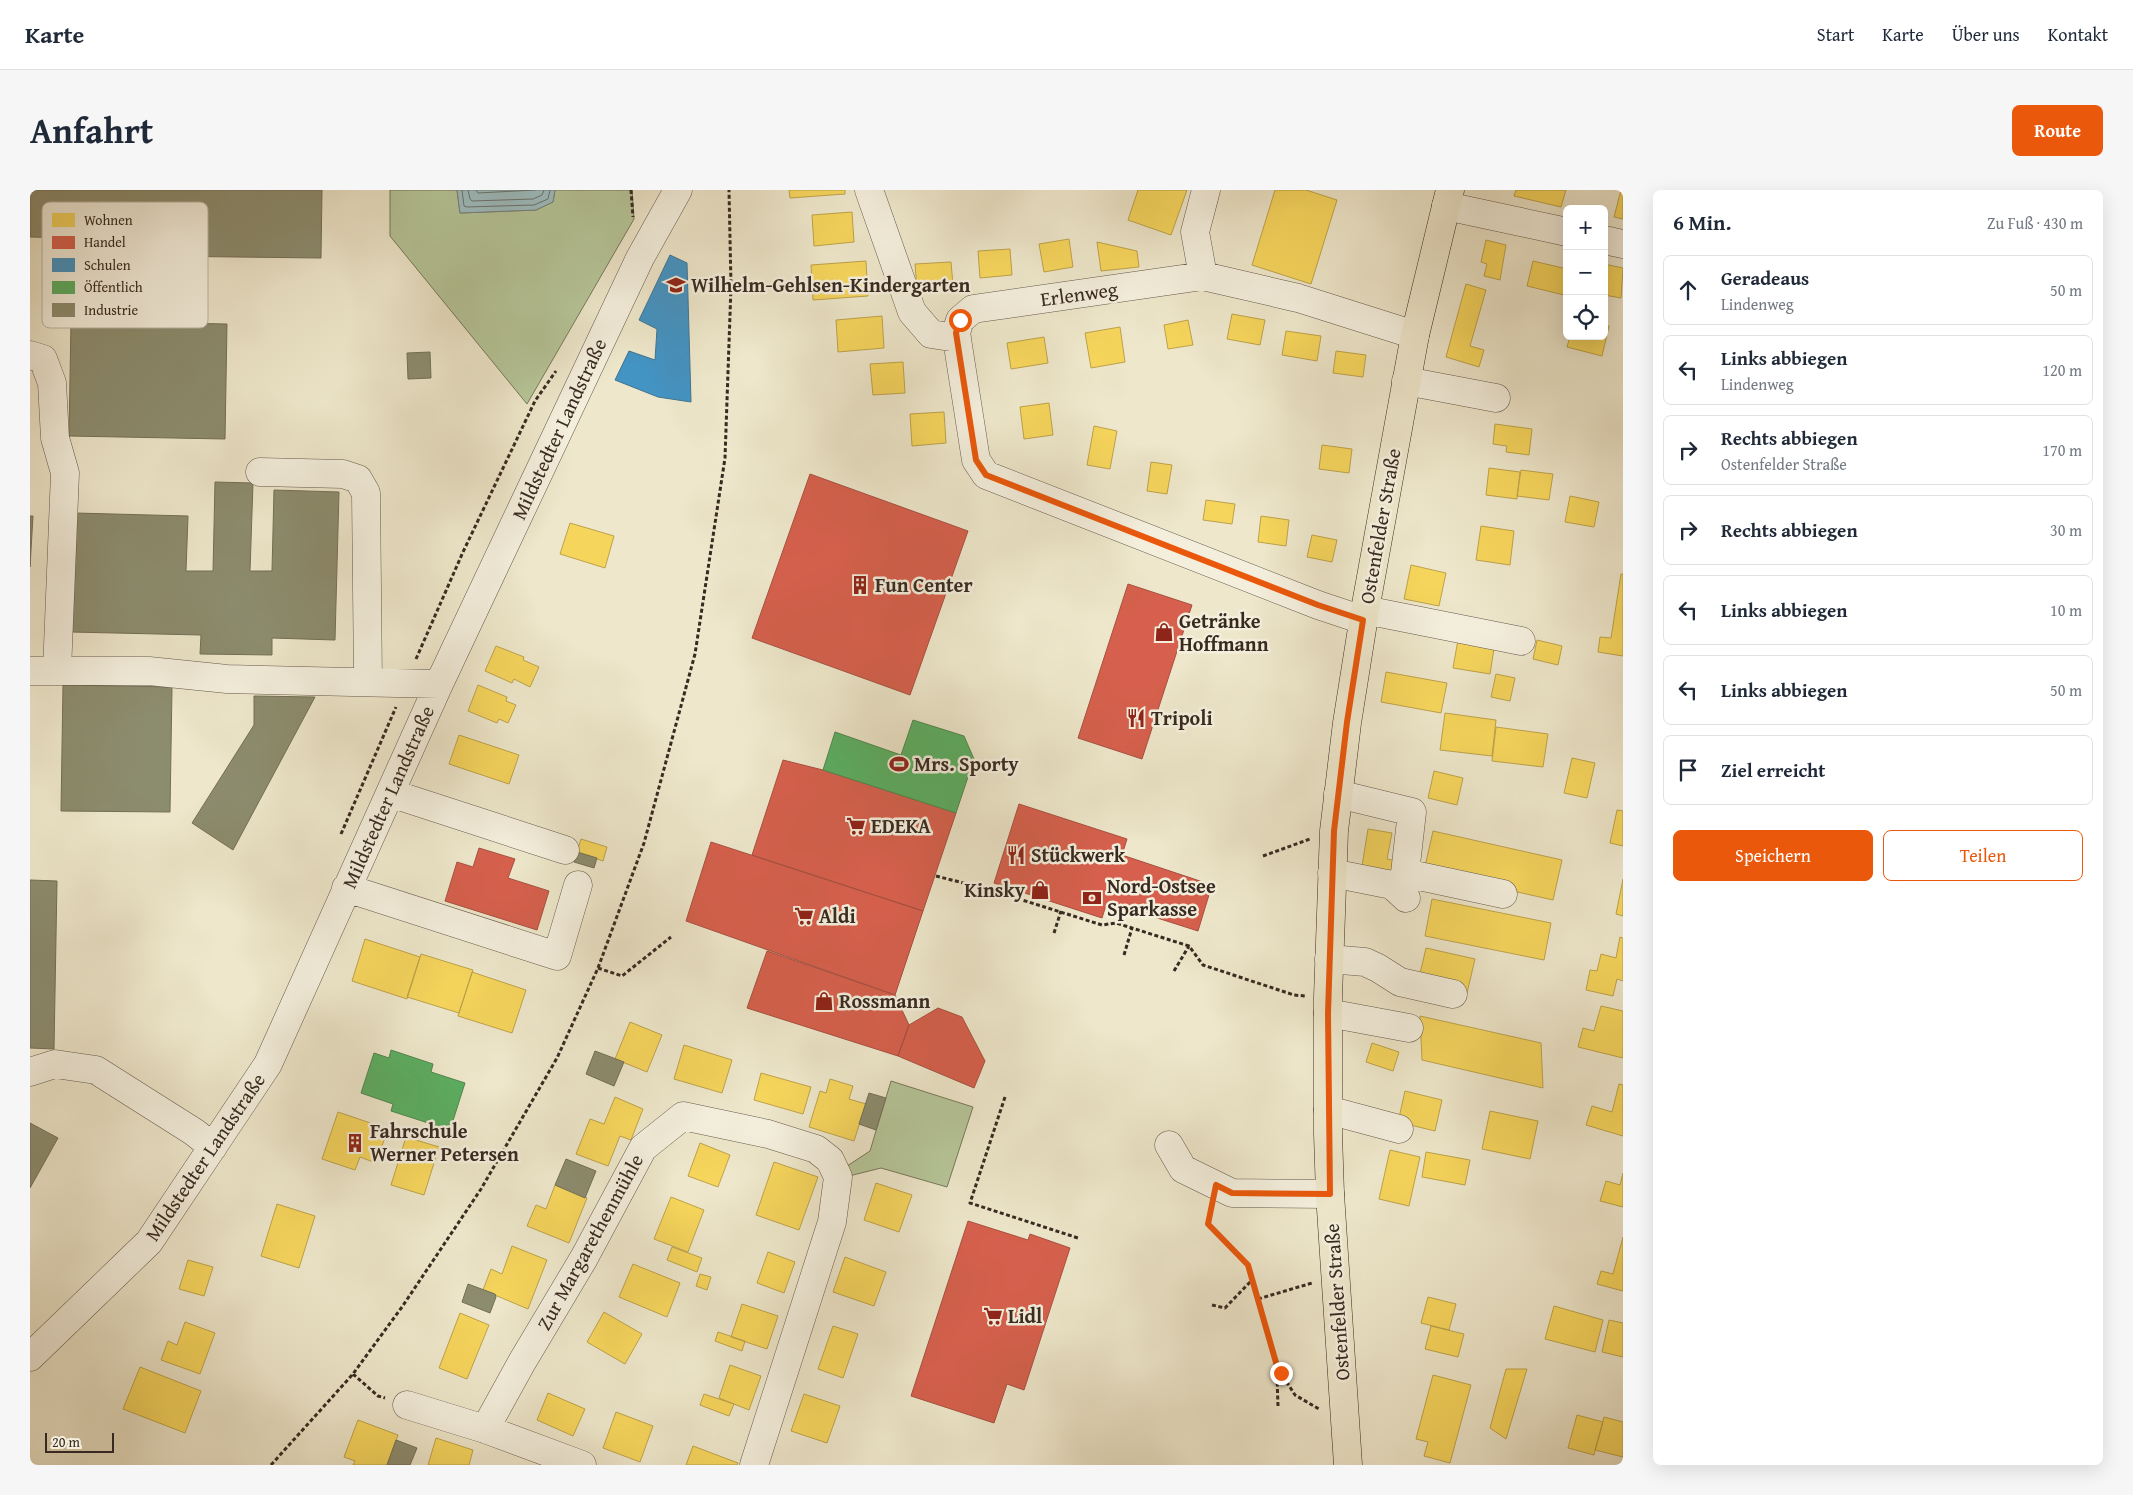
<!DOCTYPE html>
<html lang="de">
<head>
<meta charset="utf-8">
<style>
	body { margin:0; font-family:"Gentium Book Plus",serif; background:#f6f6f7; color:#1f2937 }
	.controls { position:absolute; right:15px; top:15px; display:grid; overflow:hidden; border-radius:8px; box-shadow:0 5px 20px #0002 }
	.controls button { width:45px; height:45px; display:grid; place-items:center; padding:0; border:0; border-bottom:1px solid #e0e1e3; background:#fff; color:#1f2937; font:25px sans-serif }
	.scale { position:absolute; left:15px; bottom:12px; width:69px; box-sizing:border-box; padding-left:5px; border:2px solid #382a21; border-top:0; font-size:14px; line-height:18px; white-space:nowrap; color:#382a21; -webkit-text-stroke:4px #f4efdd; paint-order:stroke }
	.stop { position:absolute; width:15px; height:15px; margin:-11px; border:4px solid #ea580c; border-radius:50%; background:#fff }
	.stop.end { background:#ea580c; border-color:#fff; box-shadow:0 1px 5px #0008 }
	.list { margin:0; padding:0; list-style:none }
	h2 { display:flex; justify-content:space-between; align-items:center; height:65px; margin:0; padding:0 20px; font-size:21px }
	h2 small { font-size:16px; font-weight:400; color:#747a83 }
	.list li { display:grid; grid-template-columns:32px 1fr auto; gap:15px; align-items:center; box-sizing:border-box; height:70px; margin:0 10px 10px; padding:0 10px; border:1px solid #e0e1e3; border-radius:8px }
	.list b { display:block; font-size:19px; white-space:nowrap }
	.list p { margin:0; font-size:16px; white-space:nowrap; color:#747a83 }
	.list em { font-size:16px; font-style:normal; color:#747a83 }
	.actions { display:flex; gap:10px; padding:15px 20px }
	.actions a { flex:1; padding:11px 0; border:1px solid #ea580c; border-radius:8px; text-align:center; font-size:18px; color:#ea580c }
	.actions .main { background:#ea580c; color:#fff }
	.icon { flex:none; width:28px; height:28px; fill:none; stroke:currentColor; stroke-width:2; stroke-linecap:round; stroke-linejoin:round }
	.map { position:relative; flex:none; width:1593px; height:1275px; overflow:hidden; border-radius:8px }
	header { display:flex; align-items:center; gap:30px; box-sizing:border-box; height:70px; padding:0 25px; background:#fff; border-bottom:1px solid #e0e1e3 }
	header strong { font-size:24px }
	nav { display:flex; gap:28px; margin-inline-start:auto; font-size:18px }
	.intro { display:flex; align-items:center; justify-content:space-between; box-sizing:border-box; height:120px; padding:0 30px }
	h1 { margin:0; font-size:35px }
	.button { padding:12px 22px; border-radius:8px; background:#ea580c; color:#fff; font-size:18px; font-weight:700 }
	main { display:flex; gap:30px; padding:0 30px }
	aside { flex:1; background:#fff; border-radius:8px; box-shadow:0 5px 20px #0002 }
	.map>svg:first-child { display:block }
</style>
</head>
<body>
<header>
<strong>Karte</strong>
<nav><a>Start</a><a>Karte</a><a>Über uns</a><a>Kontakt</a></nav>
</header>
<div class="intro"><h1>Anfahrt</h1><a class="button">Route</a></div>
<main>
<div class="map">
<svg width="1593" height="1275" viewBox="0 0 1593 1275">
	<rect width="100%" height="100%" fill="#eee7cb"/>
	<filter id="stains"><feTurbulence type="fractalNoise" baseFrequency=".004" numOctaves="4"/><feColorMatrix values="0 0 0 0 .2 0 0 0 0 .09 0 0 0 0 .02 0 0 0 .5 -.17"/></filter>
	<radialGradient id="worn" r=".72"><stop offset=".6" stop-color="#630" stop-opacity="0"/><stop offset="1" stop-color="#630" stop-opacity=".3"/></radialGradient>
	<!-- green -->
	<path fill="#b6c699" stroke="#77785d" d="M360 0H427L430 23 506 20 523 12 525 0H602L604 29 497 214 360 46Z
		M861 891 943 917 917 997 851 978 819 986 814 978 840 961Z"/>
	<!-- water -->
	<path fill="#9ebec1" stroke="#758381" d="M427 0H525L523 12 506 20 430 23Z"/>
	<!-- homes -->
	<path fill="#f6d55c" stroke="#bda24a" d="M759 0H815V4L760 8Z
		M1108 0H1157L1141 45 1098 30Z
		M1245 0H1276L1307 10 1281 94 1222 75Z
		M1486 0H1536L1531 17 1484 6Z
		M1591 0H1593V29L1584 27Z
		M822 22 824 52 784 56 782 25Z
		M1039 49 1043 77 1014 82 1009 54Z
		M1456 50 1476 55 1470 90 1454 86 1457 74 1451 72Z
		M1067 52 1107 61 1109 77 1071 81Z
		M980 59 982 85 950 88 948 61Z
		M836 71 838 106 783 110 781 75Z
		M1503 71 1537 79 1534 105 1497 96Z
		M921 72 923 95 887 98 885 74Z
		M1574 74 1593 78 1591 108 1574 105Z
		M1436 94 1456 100 1440 156 1454 160 1449 177 1416 167Z
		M1202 124 1235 130 1230 155 1197 149Z
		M852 126 854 158 808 162 806 130Z
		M1158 130 1163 155 1138 159 1134 135Z
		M1574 134 1579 136 1572 166 1537 157 1540 146H1574Z
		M1090 137 1095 172 1061 178 1055 143Z
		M1256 141 1291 146 1287 171 1252 165Z
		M1014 147 1018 173 981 179 977 153Z
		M1306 161 1336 165 1333 187 1303 183Z
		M873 172 875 203 843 205 840 174Z
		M1019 213 1023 245 994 249 990 217Z
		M914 222 916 253 882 256 880 224Z
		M1465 234 1502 239 1499 265 1476 262 1477 256 1463 254Z
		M1064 236 1087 241 1080 279 1057 275Z
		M1292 255 1322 259 1319 283 1289 279Z
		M1121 272 1142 275 1137 304 1117 301Z
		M1459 278 1490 282 1487 309 1456 305Z
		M1491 280 1523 284 1519 310 1487 306Z
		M1540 306 1569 312 1564 337 1535 332Z
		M1176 310 1205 314 1202 334 1173 330Z
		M1231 326 1259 330 1256 356 1228 352Z
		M540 333 584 346 575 378 530 364Z
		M1451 336 1484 341 1480 375 1446 370Z
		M1282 345 1307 350 1302 372 1277 367Z
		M1381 375 1416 383 1409 416 1374 409Z
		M1591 384H1593V466L1568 462 1570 447 1581 448Z
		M1429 444 1465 452 1460 484 1423 478Z
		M1507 450 1532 456 1528 475 1503 469Z
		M466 456 494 467 493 470 509 477 500 497 484 489 482 493 455 481Z
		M1356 482 1417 493 1411 523 1351 512Z
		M1466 484 1485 488 1480 511 1461 507Z
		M448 495 477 507 476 511 486 515 478 533 469 529 467 533 438 521Z
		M1415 523 1466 530 1462 566 1410 560Z
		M1466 537 1518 544 1513 577 1462 571Z
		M429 545 489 565 479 594 419 574Z
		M1542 568 1565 573 1557 608 1534 603Z
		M1404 581 1433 588 1427 615 1398 608Z
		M1587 620 1593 621V656L1580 653Z
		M1338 639 1362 643 1357 669 1368 671 1366 688 1331 682Z
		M1403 641 1532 670 1523 710 1394 681Z
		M551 649 577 657 573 671 547 662Z
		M1593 689V726L1586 724Z
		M1402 709 1521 733 1514 770 1395 746Z
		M1590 747 1593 748V791L1587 789 1583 806 1556 800 1560 780 1567 781 1571 764 1586 768Z
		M335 749 390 767 377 809 322 791Z
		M1396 758 1445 769 1437 803 1388 792Z
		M391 764 443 780 429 823 377 807Z
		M442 782 496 800 482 843 428 826Z
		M1571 816 1593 821V868L1548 857 1553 838 1564 841Z
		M1390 826 1511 853 1513 898 1392 870Z
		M600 832 632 845 617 882 585 869Z
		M1342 853 1369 862 1363 881 1336 872Z
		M654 855 702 870 692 903 644 889Z
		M731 883 781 897 773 924 724 910Z
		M800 889 823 896 819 909 836 914 824 951 779 937 790 901 796 903Z
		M1589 894 1593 895V946L1556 935 1562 916 1582 922Z
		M1375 901 1412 910 1405 941 1368 932Z
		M585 907 613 919 601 950 590 946 578 976 546 964 560 929 574 934Z
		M1460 921 1508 931 1500 969 1452 959Z
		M308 922 358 939 346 973 330 967 325 980 292 969Z
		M376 947 409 957 394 1005 361 995Z
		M670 953 700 965 688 997 658 986Z
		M1360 960 1390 967 1379 1016 1349 1009Z
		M1396 962 1440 970 1435 995 1392 987Z
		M744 972 788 987 769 1040 726 1025Z
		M1593 983V1017L1570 1011 1576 991 1590 995Z
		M846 993 882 1005 869 1042 834 1030Z
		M525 995 557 1008 539 1053 497 1036 506 1015 516 1019Z
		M641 1007 674 1020 658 1062 624 1049Z
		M247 1014 285 1026 269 1078 231 1066Z
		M1593 1047V1101L1567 1094 1571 1081 1583 1084Z
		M482 1056 517 1070 498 1119 453 1100 461 1079 472 1084Z
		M642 1057 672 1068 667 1082 637 1070Z
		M738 1062 765 1072 754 1103 727 1093Z
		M815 1067 856 1082 844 1116 803 1102Z
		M158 1070 183 1077 174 1106 149 1099Z
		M603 1074 650 1093 637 1127 589 1107Z
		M670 1084 681 1087 677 1100 666 1096Z
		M1398 1107 1426 1114 1419 1140 1391 1133Z
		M712 1114 748 1126 737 1159 701 1147Z
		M1524 1116 1573 1130 1565 1162 1515 1149Z
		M574 1122 612 1144 595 1174 557 1152Z
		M430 1123 459 1135 437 1189 409 1178Z
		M1579 1130 1593 1133V1167L1572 1162Z
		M155 1132 185 1143 170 1184 131 1170 138 1151 147 1155Z
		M803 1136 828 1144 813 1188 788 1179Z
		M1401 1136 1434 1144 1428 1167 1395 1159Z
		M688 1142 715 1151 712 1161 685 1151Z
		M700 1175 731 1186 719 1220 689 1208Z
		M110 1177 171 1201 155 1243 93 1219Z
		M1476 1179H1497L1476 1249 1460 1238Z
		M1403 1185 1441 1195 1420 1273 1394 1266 1398 1252 1386 1249Z
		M518 1203 555 1219 543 1246 507 1230Z
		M674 1204 704 1214 699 1226 670 1215Z
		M774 1204 810 1216 797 1253 761 1241Z
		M586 1222 623 1236 610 1272 573 1258Z
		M1547 1225 1573 1232 1564 1265 1538 1258Z
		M1574 1227 1593 1232V1267L1565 1260Z
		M328 1230 368 1245 357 1275H323L325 1271 314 1267Z
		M406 1248 443 1260 439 1275H398Z
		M663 1256 708 1273 707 1275H656Z"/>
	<!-- shops -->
	<path fill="#d6604d" stroke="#a75040" d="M780 284 938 341 880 505 722 448Z
		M1098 394 1162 415 1112 569 1048 548Z
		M753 570 793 580 926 623 893 721 722 665Z
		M989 614 1097 649 1092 665 1182 695 1168 741 1077 712 1072 728 964 693Z
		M681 652 893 721 865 805 656 731Z
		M449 658 485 669 478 688 519 701 507 740 415 711 427 672 443 677Z
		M737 761 865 805 879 835 868 866 717 818Z
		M908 818 932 827 955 871 944 898 868 866 879 835Z
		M938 1031 998 1050 1000 1044 1040 1058 994 1200 977 1194 964 1233 881 1206Z"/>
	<!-- schools -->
	<path fill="#4393c3" stroke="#407492" d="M640 65 657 73 661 212 628 207 585 190 599 161 625 170 627 139 609 130Z"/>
	<!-- public -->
	<path fill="#5aae61" stroke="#50864e" d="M883 530 934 546 944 569 926 623 793 580 805 542 871 565Z
		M361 860 403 874 401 882 435 893 420 940 361 921 363 914 331 903 344 863 359 868Z"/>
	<!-- industry -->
	<path fill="#8c8c6e" stroke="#736f57" d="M0 0H292L291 68 39 65 40 48 0 47Z
		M41 131 197 134 195 249 39 246Z
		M400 162 401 188 378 189 377 163Z
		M185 292 223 293 220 381H242L244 300 309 302 305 450 242 448V465L170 464 171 445 41 442 45 323 158 326 156 381H183Z
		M0 326H3L0 377Z
		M33 495 142 497 140 622 31 621Z
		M224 506 285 507 203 660 162 633 224 535Z
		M547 662 567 668 564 678 544 672Z
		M0 690 27 691 24 859 0 858Z
		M565 861 594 872 584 896 556 884Z
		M839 903 856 908 846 940 829 934Z
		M0 933 28 948 0 998Z
		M536 969 566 981 555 1008 525 995Z
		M438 1094 465 1104 466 1107 460 1123 432 1112Z
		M366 1250 387 1258 380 1275H357Z"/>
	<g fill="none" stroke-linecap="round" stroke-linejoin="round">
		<!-- shore -->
		<path stroke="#6b7471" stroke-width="1" d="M432 0 434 16 437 17 504 15 518 9 520 0
			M438 0 440 9 442 11 503 9 512 5 514 0
			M446 0 448 3 505 0"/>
		<!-- minor casing -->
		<g stroke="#66594c" stroke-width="29">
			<path id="minor" d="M839 0 882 122 901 144 927 148
				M1416 16 1537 42
				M1574 50 1593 54
				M1173 86 1165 42 1176 0
				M0 165 13 169 22 193 25 248 35 283 27 481
				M1376 191 1466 208
				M230 282 313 284 328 289 336 303 338 492
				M1335 420 1491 451
				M1333 430 1288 415 956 285 946 270 926 143 930 130 943 119 1173 86 1268 108 1385 145
				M0 481H119L197 489 409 494
				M360 603 535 660
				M1308 604 1382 622 1375 683 1473 704
				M1302 683 1362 695 1376 708
				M316 698 527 766 548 695
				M1299 769 1335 772 1348 778 1370 792 1423 804
				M1298 823 1379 838
				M0 882 25 874 66 880 164 942 183 957
				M1298 920 1369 939
				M1139 955 1153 979 1202 1003 1300 1004
				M0 1167 119 1052 238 874 409 494 610 68 648 0
				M377 1215 455 1239 552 1275
				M455 1239 492 1172 554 1068 613 958 653 926 738 944 786 959 800 970 808 987 802 1032 724 1275"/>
		</g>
		<!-- major casing -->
		<g stroke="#382a21" stroke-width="29">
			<path id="major" d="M1318 1275 1300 1004 1298 944V807L1304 641 1317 533 1335 420 1385 145 1420 0"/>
		</g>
		<!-- path -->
		<path stroke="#382a21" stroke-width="3" stroke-dasharray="4 2.5" stroke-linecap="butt" d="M601 0 603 27
			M386 469 433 362 505 211 526 181
			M311 644 366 517
			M1233 666 1280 649
			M906 686 957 699 1072 735 1086 733 1159 756 1173 775 1264 805 1275 806
			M1024 743 1031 721
			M1094 765 1102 738
			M568 778 592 786 641 747
			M1144 781 1159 756
			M975 907 940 1013 1048 1048
			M1181 1020 1178 1034 1218 1075 1247 1175 1251 1183 1265 1205 1289 1219
			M1228 1109 1282 1093
			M1182 1115 1195 1118 1222 1090
			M323 1184 348 1206 355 1208
			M1248 1216 1247 1187 1251 1183
			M241 1275 323 1184 372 1117 451 999 527 868 568 778 614 653 665 464 695 268 701 96 699 0"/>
		<!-- minor -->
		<use href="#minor" stroke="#f4efdd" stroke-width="28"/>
		<!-- major -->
		<use href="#major" stroke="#eee7cb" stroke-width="28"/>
	</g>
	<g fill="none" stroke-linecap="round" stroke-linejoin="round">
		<!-- route -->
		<path stroke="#ea580c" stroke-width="6" d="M930 130 926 143 946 270 956 285 1288 415 1333 430 1317 532 1304 641 1298 823 1300 1004 1202 1003 1186 995 1178 1034 1218 1075 1247 1176 1251 1183"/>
	</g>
	<!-- icons -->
	<defs>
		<g id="school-bare" transform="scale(1.5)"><path d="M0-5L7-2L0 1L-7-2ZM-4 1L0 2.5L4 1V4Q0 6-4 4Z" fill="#8f2418" stroke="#f4efdd" stroke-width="2.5" paint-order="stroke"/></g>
		<g id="building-bare" transform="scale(1.5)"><path d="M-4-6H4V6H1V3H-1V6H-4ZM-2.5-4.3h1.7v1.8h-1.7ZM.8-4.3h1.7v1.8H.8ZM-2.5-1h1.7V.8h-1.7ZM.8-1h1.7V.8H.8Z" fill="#8f2418" stroke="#f4efdd" stroke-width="2.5" paint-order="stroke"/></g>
		<g id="shop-bare" transform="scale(1.5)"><path d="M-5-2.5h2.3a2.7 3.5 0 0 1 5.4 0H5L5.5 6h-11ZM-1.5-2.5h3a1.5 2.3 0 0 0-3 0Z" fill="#8f2418" stroke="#f4efdd" stroke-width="2.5" paint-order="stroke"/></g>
		<g id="restaurant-bare" transform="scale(1.5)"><path d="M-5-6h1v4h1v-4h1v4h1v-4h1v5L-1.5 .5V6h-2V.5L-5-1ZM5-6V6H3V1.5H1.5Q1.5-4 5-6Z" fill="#8f2418" stroke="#f4efdd" stroke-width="2.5" paint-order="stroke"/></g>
		<g id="stadium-bare" transform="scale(1.5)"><path d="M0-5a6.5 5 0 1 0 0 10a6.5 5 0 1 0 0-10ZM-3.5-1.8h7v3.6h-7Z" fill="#8f2418" stroke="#f4efdd" stroke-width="2.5" paint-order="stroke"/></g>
		<g id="supermarket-bare" transform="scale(1.5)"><path d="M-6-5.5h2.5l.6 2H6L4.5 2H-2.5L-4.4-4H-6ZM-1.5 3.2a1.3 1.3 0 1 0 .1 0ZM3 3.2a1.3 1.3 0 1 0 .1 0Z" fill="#8f2418" stroke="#f4efdd" stroke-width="2.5" paint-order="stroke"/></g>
		<g id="bank-bare" transform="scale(1.5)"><path d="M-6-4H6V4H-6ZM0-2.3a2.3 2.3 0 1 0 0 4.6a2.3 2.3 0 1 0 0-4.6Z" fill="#8f2418" stroke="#f4efdd" stroke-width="2.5" paint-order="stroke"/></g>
	</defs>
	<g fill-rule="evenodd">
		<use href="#school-bare" x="646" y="95"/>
		<use href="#building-bare" x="830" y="395"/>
		<use href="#shop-bare" x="1134" y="442"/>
		<use href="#restaurant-bare" x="1106" y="528"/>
		<use href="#stadium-bare" x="869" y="574"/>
		<use href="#supermarket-bare" x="826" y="636"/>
		<use href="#restaurant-bare" x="986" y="665"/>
		<use href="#shop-bare" x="1010" y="700"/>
		<use href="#bank-bare" x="1062" y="708"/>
		<use href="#supermarket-bare" x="774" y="726"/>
		<use href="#shop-bare" x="794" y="811"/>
		<use href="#building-bare" x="325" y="953"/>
		<use href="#supermarket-bare" x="963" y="1126"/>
	</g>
	<g text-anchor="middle" stroke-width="5" stroke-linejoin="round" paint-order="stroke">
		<!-- poi labels -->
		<g font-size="20" font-weight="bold" fill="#382a21" stroke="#f4efdd" text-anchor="start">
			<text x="661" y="102">Wilhelm-Gehlsen-Kindergarten</text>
			<text x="845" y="402">Fun Center</text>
			<text x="1149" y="438">Getränke<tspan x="1149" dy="23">Hoffmann</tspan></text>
			<text x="1121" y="535">Tripoli</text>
			<text x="884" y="581">Mrs. Sporty</text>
			<text x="841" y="643">EDEKA</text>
			<text x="1001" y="672">Stückwerk</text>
			<text x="1077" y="703">Nord-Ostsee<tspan x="1077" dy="23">Sparkasse</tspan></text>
			<text x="995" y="707" text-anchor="end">Kinsky</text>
			<text x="789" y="733">Aldi</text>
			<text x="809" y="818">Rossmann</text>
			<text x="340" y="948">Fahrschule<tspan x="340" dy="23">Werner Petersen</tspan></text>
			<text x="978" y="1133">Lidl</text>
		</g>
		<!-- street labels -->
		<g font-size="20" fill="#382a21" stroke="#f4efdd">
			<text transform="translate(1049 104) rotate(-8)" y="7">Erlenweg</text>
			<text transform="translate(529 239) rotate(-65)" y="7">Mildstedter Landstraße</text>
			<text transform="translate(1350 336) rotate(-80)" y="7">Ostenfelder Straße</text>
			<text transform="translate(358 607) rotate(-66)" y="7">Mildstedter Landstraße</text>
			<text transform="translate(175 967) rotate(-56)" y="7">Mildstedter Landstraße</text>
			<text transform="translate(560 1052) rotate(-61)" y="7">Zur Margarethenmühle</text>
			<text transform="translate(1307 1112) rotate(-94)" y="7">Ostenfelder Straße</text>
		</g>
	</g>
	<!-- legend -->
	<rect x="12" y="12" width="166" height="126" rx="8" fill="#f4efdd" stroke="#bcb4a5" stroke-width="1"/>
	<rect x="22" y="23" width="23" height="14" fill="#f6d55c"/>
	<rect x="22" y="46" width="23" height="13" fill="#d6604d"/>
	<rect x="22" y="68" width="23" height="14" fill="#4393c3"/>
	<rect x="22" y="91" width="23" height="13" fill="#5aae61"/>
	<rect x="22" y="113" width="23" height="14" fill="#8c8c6e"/>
	<g font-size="14" fill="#382a21">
		<text x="54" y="35">Wohnen</text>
		<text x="54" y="57">Handel</text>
		<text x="54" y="80">Schulen</text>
		<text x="54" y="102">Öffentlich</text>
		<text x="54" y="125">Industrie</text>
	</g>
	<rect width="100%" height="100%" filter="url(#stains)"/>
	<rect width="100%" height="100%" fill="url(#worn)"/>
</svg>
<div class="controls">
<button>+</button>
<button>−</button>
<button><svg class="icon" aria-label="locate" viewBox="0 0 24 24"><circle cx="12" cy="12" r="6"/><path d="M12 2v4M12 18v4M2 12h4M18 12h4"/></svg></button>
</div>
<div class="scale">20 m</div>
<div class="stop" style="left:930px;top:130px"></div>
<div class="stop end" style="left:1251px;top:1183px"></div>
</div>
<aside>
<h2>6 Min.<small>Zu Fuß · 430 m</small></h2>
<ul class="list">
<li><svg class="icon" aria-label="ahead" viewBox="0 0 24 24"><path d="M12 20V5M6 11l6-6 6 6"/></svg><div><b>Geradeaus</b><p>Lindenweg</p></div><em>50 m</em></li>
<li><svg class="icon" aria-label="left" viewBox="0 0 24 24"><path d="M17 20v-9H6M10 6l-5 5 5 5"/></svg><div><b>Links abbiegen</b><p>Lindenweg</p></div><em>120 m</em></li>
<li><svg class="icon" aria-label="right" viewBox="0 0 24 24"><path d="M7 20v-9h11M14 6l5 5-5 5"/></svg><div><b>Rechts abbiegen</b><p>Ostenfelder Straße</p></div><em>170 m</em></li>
<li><svg class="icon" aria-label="right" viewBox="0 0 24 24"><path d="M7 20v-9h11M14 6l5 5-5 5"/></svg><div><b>Rechts abbiegen</b></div><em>30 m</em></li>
<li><svg class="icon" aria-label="left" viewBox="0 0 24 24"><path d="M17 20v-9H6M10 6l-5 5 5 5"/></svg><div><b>Links abbiegen</b></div><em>10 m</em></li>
<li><svg class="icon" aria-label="left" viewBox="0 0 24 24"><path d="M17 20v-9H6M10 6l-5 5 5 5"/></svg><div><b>Links abbiegen</b></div><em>50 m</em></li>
<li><svg class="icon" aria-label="arrive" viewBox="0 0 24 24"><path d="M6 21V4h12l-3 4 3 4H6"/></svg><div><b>Ziel erreicht</b></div></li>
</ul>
<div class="actions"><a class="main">Speichern</a><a>Teilen</a></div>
</aside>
</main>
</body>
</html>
